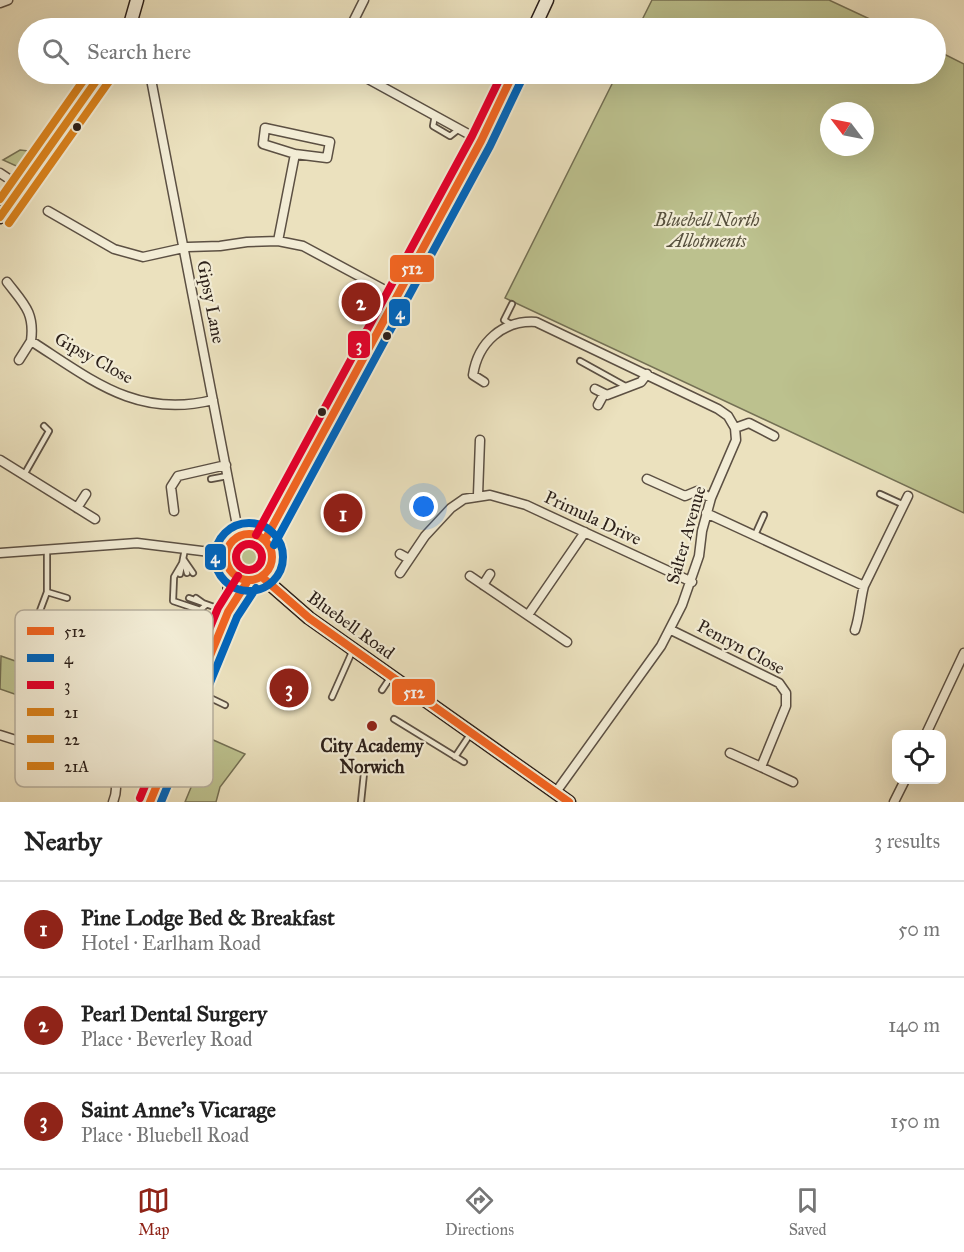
<!DOCTYPE html>
<html lang="en">
<head>
<meta charset="utf-8">
<style>
	body { margin:0; font-family:"IM FELL Great Primer",serif; background:#f6f6f6; color:#222 }
	.controls { position:absolute; right:18px; bottom:18px; display:grid; overflow:hidden; border-radius:12px; box-shadow:0 6px 24px #0002 }
	.controls button { width:54px; height:54px; display:grid; place-items:center; padding:0; border:0; border-bottom:2px solid #e0e0e0; background:#fff; color:#222; font:30px sans-serif }
	.compass { position:absolute; left:820px; top:102px; width:54px; height:54px; border-radius:50%; background:#fff; box-shadow:0 6px 24px #0002; rotate:302deg }
	.you { position:absolute; left:424px; top:507px; width:21px; height:21px; margin:-15px; border:4px solid #fff; border-radius:50%; background:#1a73e8; box-shadow:0 0 0 9px #1a73e833 }
	.badge { display:grid; place-items:center; width:39px; height:39px; border-radius:50%; background:#8f2418; color:#fff; font-size:20px; font-weight:700 }
	.pin { position:absolute; translate:-50% -50%; border:3px solid #fff; box-shadow:0 2px 6px #0006 }
	.list { margin:0; padding:0; list-style:none }
	h2 { display:flex; justify-content:space-between; align-items:center; height:78px; margin:0; padding:0 24px; font-size:26px }
	h2 small { font-size:20px; font-weight:400; color:#767676 }
	.list li { display:grid; grid-template-columns:39px 1fr auto; gap:18px; align-items:center; box-sizing:border-box; height:96px; padding:0 24px; border-top:2px solid #e0e0e0 }
	.list b { display:block; font-size:22px; white-space:nowrap }
	.list p { margin:0; font-size:20px; white-space:nowrap; color:#767676 }
	.list em { font-size:20px; font-style:normal; color:#767676 }
	.icon { flex:none; width:33px; height:33px; fill:none; stroke:currentColor; stroke-width:2; stroke-linecap:round; stroke-linejoin:round }
	.map { position:relative; flex:none; width:964px; height:802px; overflow:hidden }
	.search { position:absolute; background:#fff; box-shadow:0 6px 24px #0002; left:18px; right:18px; top:18px; height:66px; display:flex; align-items:center; gap:15px; box-sizing:border-box; padding:0 21px; border-radius:33px; color:#767676; font-size:22px }
	.sheet { height:366px; background:#fff }
	nav { display:flex; justify-content:space-around; align-items:center; box-sizing:border-box; height:84px; border-top:2px solid #e0e0e0; background:#fff; font-size:16px; color:#767676 }
	nav a { display:grid; justify-items:center; gap:3px }
	nav .on { color:#8f2418 }
	.map>svg:first-child { display:block }
</style>
</head>
<body>
<div class="map">
<svg width="964" height="802" viewBox="0 0 964 802">
	<rect width="100%" height="100%" fill="#ebe1be"/>
	<filter id="stains"><feTurbulence type="fractalNoise" baseFrequency=".00333" numOctaves="4"/><feColorMatrix values="0 0 0 0 .2 0 0 0 0 .09 0 0 0 0 .02 0 0 0 .5 -.17"/></filter>
	<radialGradient id="worn" r=".72"><stop offset=".6" stop-color="#630" stop-opacity="0"/><stop offset="1" stop-color="#630" stop-opacity=".3"/></radialGradient>
	<!-- green -->
	<path fill="#bcc18e" stroke="#747054" stroke-width="1.5" fill-rule="evenodd" d="M652 0H829L889 28H638Z
		M936 50 964 64V513L505 298 617 74H936ZM829 111H865V147H829Z
		M20 150 38 152 23 169 3 160Z
		M232 557a18 18 0 1 1 36 0a18 18 0 1 1-36 0Z
		M1 656 101 691 108 674 178 701 161 745 0 689Z
		M211 739 245 754 220 787 216 802H185Z"/>
	<g fill="none" stroke-linecap="round" stroke-linejoin="round">
		<!-- lane casing -->
		<g stroke="#5c5043" stroke-width="8">
			<path id="lane" d="M435 115 433 126 450 136 459 129
				M512 325 504 320 512 304
				M580 361 627 387
				M24 475 49 431 44 426
				M211 479 227 476
				M880 494 904 505
				M755 535 764 515
				M184 560 174 577 173 601 200 610 206 605
				M184 560 193 573
				M184 562 187 573
				M180 574 185 549
				M47 592 67 598
				M189 598 228 612
				M196 598 203 603
				M38 616 47 592V549
				M99 667 109 641
				M382 690 390 678
				M198 692 225 705
				M332 697 352 652
				M394 719 464 762
				M455 757 471 733
				M361 802 364 773"/>
		</g>
		<!-- street casing -->
		<g stroke="#5c5043" stroke-width="11">
			<path id="street" d="M0 3 8 0
				M350 28 364 0
				M150 74 239 536
				M359 74 481 141
				M265 128 330 142 327 158 295 154 263 144Z
				M0 173 21 187
				M48 211 114 249 143 257 188 247 220 246 247 242 278 241 303 246 396 296
				M278 241 295 154
				M7 282C23 303 35 312 31 341 92 380 137 419 213 400
				M19 360 31 341
				M484 382 473 375C478 342 503 320 536 322L718 409 728 416 735 428 736 440 711 498 702 531 699 556 682 605 661 646 556 792
				M595 389 607 395 641 382 647 374
				M598 405 604 394
				M735 428 749 423 774 436
				M0 460 95 519
				M647 479 685 496 697 491 711 498
				M478 495 480 440
				M77 508 86 494
				M174 511 171 487 178 476 226 465
				M706 513 864 586 908 496
				M0 553 137 543 226 554
				M400 554 409 559
				M400 573 425 536 451 508 464 499 490 495 526 505 692 582
				M470 576 567 642
				M483 585 490 574
				M528 615 585 532
				M671 630 779 683 786 693V706L761 767 793 782
				M855 630C860 615 860 601 864 586
				M926 734 964 653
				M0 735 104 768C116 778 119 787 113 802
				M730 753 761 767
				M894 802 905 780"/>
		</g>
		<!-- secondary casing -->
		<g stroke="#2c201a" stroke-width="15">
			<path id="secondary" d="M129 28 137 0
				M534 28 547 0
				M0 217 101 74
				M226 557a23 23 0 1 1 46 0a23 23 0 1 1-46 0Z
				M265 540 481 141 513 74
				M262 577 309 618 569 802
				M228 608 231 571
				M150 802 228 612 247 582"/>
		</g>
		<!-- lane -->
		<use href="#lane" stroke="#f2ecd5" stroke-width="4.5"/>
		<!-- street -->
		<use href="#street" stroke="#f2ecd5" stroke-width="8"/>
		<!-- secondary -->
		<use href="#secondary" stroke="#f2ecd5" stroke-width="12"/>
		<!-- bus-1 casing -->
		<g stroke="#f2ecd5" stroke-width="12">
			<path id="bus-1" d="M226 557a23 23 0 1 1 46 0a23 23 0 1 1-46 0Z
				M265 540 481 141 513 74
				M262 577 309 618 569 802
				M150 802 228 612 247 582"/>
		</g>
		<!-- bus-2 casing -->
		<g stroke="#f2ecd5" stroke-width="12">
			<path id="bus-2" d="M215 557a34 34 0 1 1 68 0a34 34 0 1 1-68 0Z
				M274 545 490 146 522 79
				M161 802 237 617 256 588"/>
		</g>
		<!-- bus-3 casing -->
		<g stroke="#f2ecd5" stroke-width="12">
			<path id="bus-3" d="M256 535 472 136 502 74
				M236 557a13 13 0 1 1 26 0a13 13 0 1 1-26 0Z
				M140 798 218 608 238 576"/>
		</g>
		<!-- bus-4 casing -->
		<g stroke="#f2ecd5" stroke-width="12">
			<path id="bus-4" d="M0 217 101 74"/>
		</g>
		<!-- bus-5 casing -->
		<g stroke="#f2ecd5" stroke-width="12">
			<path id="bus-5" d="M9 223 110 80"/>
		</g>
		<!-- bus-6 casing -->
		<g stroke="#f2ecd5" stroke-width="12">
			<path id="bus-6" d="M0 199 88 74"/>
		</g>
		<!-- bus-1 -->
		<use href="#bus-1" stroke="#f26522" stroke-width="8"/>
		<!-- bus-2 -->
		<use href="#bus-2" stroke="#0065bd" stroke-width="8"/>
		<!-- bus-3 -->
		<use href="#bus-3" stroke="#e4002b" stroke-width="8"/>
		<!-- bus-4 -->
		<use href="#bus-4" stroke="#d9821d" stroke-width="8"/>
		<!-- bus-5 -->
		<use href="#bus-5" stroke="#d9821d" stroke-width="8"/>
		<!-- bus-6 -->
		<use href="#bus-6" stroke="#d9821d" stroke-width="8"/>
	</g>
	<!-- markers -->
	<g fill="#2c201a" stroke="#f2ecd5" stroke-width="2">
		<circle cx="77" cy="127" r="5"/>
		<circle cx="387" cy="336" r="5"/>
		<circle cx="322" cy="412" r="5"/>
	</g>
	<circle fill="#8f2418" stroke="#f2ecd5" stroke-width="2" cx="372" cy="726" r="6"/>
	<g text-anchor="middle" stroke-width="4.5" stroke-linejoin="round" paint-order="stroke">
		<!-- park labels -->
		<g font-size="18" font-style="italic" fill="#57503d" stroke="#f2ecd5">
			<text x="707" y="226">Bluebell North<tspan x="707" dy="21">Allotments</tspan></text>
		</g>
		<!-- street labels -->
		<g font-size="18" fill="#2c201a" stroke="#f2ecd5">
			<text transform="translate(211 302) rotate(79)" y="6">Gipsy Lane</text>
			<text transform="translate(94 358) rotate(29)" y="6">Gipsy Close</text>
			<text transform="translate(593 518) rotate(25)" y="6">Primula Drive</text>
			<text transform="translate(686 535) rotate(-74)" y="6">Salter Avenue</text>
			<text transform="translate(351 625) rotate(36)" y="6">Bluebell Road</text>
			<text transform="translate(741 647) rotate(28)" y="6">Penryn Close</text>
		</g>
		<!-- poi labels -->
		<g font-size="18" font-weight="bold" fill="#2c201a" stroke="#f2ecd5">
			<text x="372" y="752">City Academy<tspan x="372" dy="21">Norwich</tspan></text>
		</g>
	</g>
	<!-- legend -->
	<rect x="15" y="610" width="198" height="177" rx="9" fill="#f2ecd5" stroke="#b7af9d" stroke-width="1.5"/>
	<rect x="27" y="627" width="27" height="8" fill="#f26522"/>
	<rect x="27" y="654" width="27" height="8" fill="#0065bd"/>
	<rect x="27" y="681" width="27" height="8" fill="#e4002b"/>
	<rect x="27" y="708" width="27" height="8" fill="#d9821d"/>
	<rect x="27" y="735" width="27" height="8" fill="#d9821d"/>
	<rect x="27" y="762" width="27" height="8" fill="#d9821d"/>
	<g font-size="16" fill="#2c201a">
		<text x="64" y="637">512</text>
		<text x="64" y="664">4</text>
		<text x="64" y="691">3</text>
		<text x="64" y="718">21</text>
		<text x="64" y="745">22</text>
		<text x="64" y="772">21A</text>
	</g>
	<g stroke="#f2ecd5" stroke-width="2">
		<rect x="389" y="254" width="46" height="29" rx="6" fill="#f26522"/>
		<rect x="388" y="298" width="23" height="29" rx="6" fill="#0065bd"/>
		<rect x="347" y="330" width="24" height="29" rx="6" fill="#e4002b"/>
		<rect x="204" y="543" width="23" height="28" rx="6" fill="#0065bd"/>
		<rect x="391" y="678" width="45" height="28" rx="6" fill="#f26522"/>
	</g>
	<g font-size="16" text-anchor="middle" font-weight="bold" fill="#fff">
		<text x="412" y="274">512</text>
		<text x="400" y="319">4</text>
		<text x="359" y="351">3</text>
		<text x="215" y="563">4</text>
		<text x="414" y="698">512</text>
	</g>
	<rect width="100%" height="100%" filter="url(#stains)"/>
	<rect width="100%" height="100%" fill="url(#worn)"/>
</svg>
<div class="controls">
<button><svg class="icon" aria-label="locate" viewBox="0 0 24 24"><circle cx="12" cy="12" r="6"/><path d="M12 2v4M12 18v4M2 12h4M18 12h4"/></svg></button>
</div>
<svg class="compass" viewBox="-18 -18 36 36"><path d="M0-13l5 13h-10z" fill="#e53935"/><path d="M0 13l5-13h-10z" fill="#767676"/></svg>
<div class="you"></div>
<div class="pin badge" style="left:343px;top:513px">1</div>
<div class="pin badge" style="left:361px;top:302px">2</div>
<div class="pin badge" style="left:289px;top:688px">3</div>
<div class="search"><svg class="icon" aria-label="search" viewBox="0 0 24 24"><circle cx="10" cy="10" r="6"/><path d="M15 15l6 6"/></svg>Search here</div>
</div>
<section class="sheet">
<h2>Nearby<small>3 results</small></h2>
<ul class="list">
<li><span class="badge">1</span><div><b>Pine Lodge Bed &amp; Breakfast</b><p>Hotel · Earlham Road</p></div><em>50 m</em></li>
<li><span class="badge">2</span><div><b>Pearl Dental Surgery</b><p>Place · Beverley Road</p></div><em>140 m</em></li>
<li><span class="badge">3</span><div><b>Saint Anne’s Vicarage</b><p>Place · Bluebell Road</p></div><em>150 m</em></li>
</ul>
</section>
<nav>
<a class="on"><svg class="icon" aria-label="map" viewBox="0 0 24 24"><path d="M3 6l6-2 6 2 6-2v14l-6 2-6-2-6 2zM9 4v14M15 6v14"/></svg>Map</a>
<a><svg class="icon" aria-label="directions" viewBox="0 0 24 24"><path d="M12 3l9 9-9 9-9-9zM9 14v-3h6M13 9l2 2-2 2"/></svg>Directions</a>
<a><svg class="icon" aria-label="saved" viewBox="0 0 24 24"><path d="M7 4h10v16l-5-4-5 4z"/></svg>Saved</a>
</nav>
</body>
</html>
